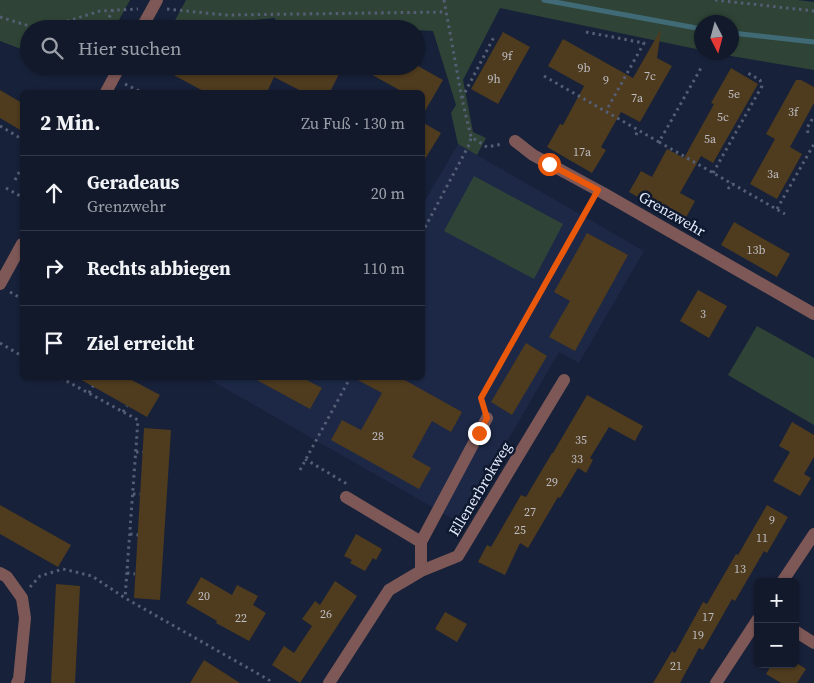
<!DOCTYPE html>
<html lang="de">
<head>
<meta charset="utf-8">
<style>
	body { margin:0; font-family:"Source Serif 4",serif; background:#1a2233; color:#f1f3f6 }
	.controls { position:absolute; right:15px; bottom:15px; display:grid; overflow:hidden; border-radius:8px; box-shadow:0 1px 4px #0004 }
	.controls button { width:45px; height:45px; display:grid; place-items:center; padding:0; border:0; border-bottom:1px solid #303847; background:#11192b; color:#f1f3f6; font:25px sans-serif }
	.compass { position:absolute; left:694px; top:15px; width:45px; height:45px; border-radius:50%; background:#11192b; box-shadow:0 1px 4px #0004; rotate:174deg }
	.stop { position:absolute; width:15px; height:15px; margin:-11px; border:4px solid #ea580c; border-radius:50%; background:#fff }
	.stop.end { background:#ea580c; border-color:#fff; box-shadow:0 1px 5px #0008 }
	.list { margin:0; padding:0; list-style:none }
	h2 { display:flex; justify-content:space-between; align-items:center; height:65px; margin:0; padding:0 20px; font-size:21px }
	h2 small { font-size:16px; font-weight:400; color:#9ca0a9 }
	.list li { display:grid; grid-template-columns:32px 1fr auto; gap:15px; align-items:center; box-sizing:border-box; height:75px; padding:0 20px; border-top:1px solid #303847 }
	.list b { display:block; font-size:19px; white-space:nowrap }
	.list p { margin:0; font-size:16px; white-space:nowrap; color:#9ca0a9 }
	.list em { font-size:16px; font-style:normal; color:#9ca0a9 }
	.icon { flex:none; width:28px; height:28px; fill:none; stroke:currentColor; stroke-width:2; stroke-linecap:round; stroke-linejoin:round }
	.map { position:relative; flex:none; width:814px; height:683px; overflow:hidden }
	.search { position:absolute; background:#11192b; box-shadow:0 1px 4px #0004; left:20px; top:20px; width:405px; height:55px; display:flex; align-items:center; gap:12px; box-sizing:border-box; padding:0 18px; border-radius:28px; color:#9ca0a9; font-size:19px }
	.panel { position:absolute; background:#11192b; box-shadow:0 1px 4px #0004; left:20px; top:90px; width:405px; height:290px; border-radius:8px }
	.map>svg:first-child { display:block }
</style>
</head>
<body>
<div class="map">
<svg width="814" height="683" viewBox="0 0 814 683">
	<rect width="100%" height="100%" fill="#172139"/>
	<!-- built -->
	<path fill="#1c2846" d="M458 144 644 251 579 363 559 352 460 523 207 378H422L423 204Z"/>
	<!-- green -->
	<path fill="#2f4437" d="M0 0H130L114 29H29V52L0 41Z
		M186 0H797L814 2V70L713 53 732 52V22H702L701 50 500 8 463 80 473 132 486 138 477 155 458 144 451 113 456 105 433 31 416 30V29L277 24 276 27 275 18 253 20 252 29H191L173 24Z
		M474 176 563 224 534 279 444 231Z
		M757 326 814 358V425L728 375Z"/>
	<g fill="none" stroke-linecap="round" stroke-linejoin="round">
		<!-- stream -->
		<path stroke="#406b76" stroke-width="5" d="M544 0 702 29
			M732 33 814 42"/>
	</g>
	<!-- building -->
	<path fill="#4f3b1e" d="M660 31H661L657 58 672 66 640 122 621 112 601 147 606 150 592 173 547 147 560 124 563 125 584 86 548 66 563 39 633 78Z
		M503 32 530 47 498 104 471 89Z
		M157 66H325L339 74 330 92H303L274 77 267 92H205Z
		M356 66H418L443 80 422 116V92H403Z
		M731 68 758 84 713 163 701 156 680 193 695 201 683 223 629 192 641 171 652 177 667 149 684 158 714 104 711 103Z
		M796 80H801L814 87V103L790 147 802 154 777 199 750 184 775 139 766 134Z
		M0 90 22 103V131L0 118Z
		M422 122 441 133 422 164Z
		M734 222 790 254 777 277 721 245Z
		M587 233 628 255 575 351 549 337 570 301 554 292Z
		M698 290 727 306 709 338 680 321Z
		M526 343 547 356 512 415 491 402Z
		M78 378H128L160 395 147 417Z
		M253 378H303L322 388 310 409Z
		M354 378H401L462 412 451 432 432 421 412 457 431 468 419 489 331 440 342 420 361 430 382 393Z
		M587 395 643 426 635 441 609 427 590 458 593 460 586 473 578 468 560 498 558 497 528 548 520 543 505 575 478 562 487 545 491 547 521 495 526 497 552 453H553Z
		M792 422 814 435V457L804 474 811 478 800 496 773 481 790 452 779 446Z
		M144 428 171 430 160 600 134 598Z
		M0 505 71 545 58 567 0 534Z
		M767 505 788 517 767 553 764 551 735 601 732 599 703 650 699 648 680 683H653L672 651 675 653 703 602 707 604 736 554 738 555Z
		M356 534 382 549 376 560 373 558 365 571 350 563 352 560 344 556Z
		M201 577 232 595 237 585 258 596 253 605 266 613 249 641 216 623 217 621 186 603Z
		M335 581 357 596 300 683 272 665 284 646 294 653 312 626 302 619 315 601 320 605Z
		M56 584 80 586 75 683H51Z
		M445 612 467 624 457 642 435 629Z
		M204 660 240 683H190Z
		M772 664H798L806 669 797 683H781L766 674Z"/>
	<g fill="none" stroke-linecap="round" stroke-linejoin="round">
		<!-- path -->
		<path stroke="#555e74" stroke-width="3" stroke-dasharray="2.5 4" stroke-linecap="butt" d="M444 0 462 99 471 137 487 147 502 144
			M715 0 814 11
			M167 9 225 15 446 12
			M0 17 39 29
			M42 29 100 11 138 9
			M103 29 113 10
			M586 32 644 43 606 111
			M544 76 659 142 701 68
			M125 84 141 92
			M462 98 495 35
			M0 126 22 139
			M808 133 807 128 814 116
			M636 135 638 130
			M659 142 785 214
			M713 173 762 86 760 80 746 72
			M15 180 22 167
			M6 188 22 197
			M728 189 732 183
			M777 209 814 144
			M422 233 470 143 471 137
			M10 292 22 299
			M0 343 22 356
			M61 378 138 420 125 598
			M89 393 93 386
			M484 406 481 398 592 202
			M123 412 127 406
			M136 452H143
			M305 459 347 484
			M300 470 350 378
			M133 494H140
			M130 534 138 535
			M127 573 135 574
			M30 587 40 576 63 569 92 576 125 598 269 680 270 683"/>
		<!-- minor -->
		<path stroke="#7d5856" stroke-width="12" d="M141 29 157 0
			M106 92 120 66
			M515 141 533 155 603 193 814 314
			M0 284 22 244
			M346 497 421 542V571
			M421 542 487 418
			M0 573 7 577 22 598 25 618 19 679 17 683
			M782 582 814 534
			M795 631 814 643
			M329 683 389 590 421 571 458 556 564 380
			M716 683 758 619"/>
	</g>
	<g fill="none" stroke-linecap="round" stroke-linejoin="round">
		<!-- route -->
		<path stroke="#ea580c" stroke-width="6" d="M479 433 487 418 481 398 598 190 549 164"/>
	</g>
	<g text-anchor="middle" stroke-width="5" stroke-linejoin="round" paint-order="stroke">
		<!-- number labels -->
		<g font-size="12" fill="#bebec4">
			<text x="507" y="60">9f</text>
			<text x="584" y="72">9b</text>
			<text x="650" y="80">7c</text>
			<text x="494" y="83">9h</text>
			<text x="606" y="84">9</text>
			<text x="734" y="98">5e</text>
			<text x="637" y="102">7a</text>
			<text x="793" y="116">3f</text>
			<text x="723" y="121">5c</text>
			<text x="710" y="143">5a</text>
			<text x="582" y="156">17a</text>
			<text x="773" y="178">3a</text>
			<text x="756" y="254">13b</text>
			<text x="703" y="318">3</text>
			<text x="378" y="440">28</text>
			<text x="581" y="444">35</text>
			<text x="577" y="463">33</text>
			<text x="552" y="486">29</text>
			<text x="530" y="516">27</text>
			<text x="772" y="524">9</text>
			<text x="520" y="534">25</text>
			<text x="762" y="542">11</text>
			<text x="740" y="573">13</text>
			<text x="204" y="600">20</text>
			<text x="326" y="618">26</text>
			<text x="708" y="621">17</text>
			<text x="241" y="622">22</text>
			<text x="698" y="639">19</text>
			<text x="676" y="670">21</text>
		</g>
		<!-- street labels -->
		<g font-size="15" fill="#e3eafb" stroke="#0e182f">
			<text transform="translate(672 214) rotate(30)" y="5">Grenzwehr</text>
			<text transform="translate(480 489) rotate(-59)" y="5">Ellenerbrokweg</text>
		</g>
	</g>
</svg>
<div class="controls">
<button>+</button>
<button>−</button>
</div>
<svg class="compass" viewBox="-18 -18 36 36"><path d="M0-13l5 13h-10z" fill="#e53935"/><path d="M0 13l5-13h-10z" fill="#9ca0a9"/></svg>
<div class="stop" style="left:549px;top:164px"></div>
<div class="stop end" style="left:479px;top:433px"></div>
<div class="search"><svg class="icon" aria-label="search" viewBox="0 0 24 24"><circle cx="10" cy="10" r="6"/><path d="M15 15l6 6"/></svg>Hier suchen</div>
<section class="panel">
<h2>2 Min.<small>Zu Fuß · 130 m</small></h2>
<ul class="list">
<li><svg class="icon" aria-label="ahead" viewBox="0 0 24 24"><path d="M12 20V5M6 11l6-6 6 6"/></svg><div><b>Geradeaus</b><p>Grenzwehr</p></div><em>20 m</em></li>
<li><svg class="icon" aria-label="right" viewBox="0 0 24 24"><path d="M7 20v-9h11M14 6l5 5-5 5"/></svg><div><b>Rechts abbiegen</b></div><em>110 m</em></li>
<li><svg class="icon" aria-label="arrive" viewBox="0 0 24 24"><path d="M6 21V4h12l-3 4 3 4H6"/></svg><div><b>Ziel erreicht</b></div></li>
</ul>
</section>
</div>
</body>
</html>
